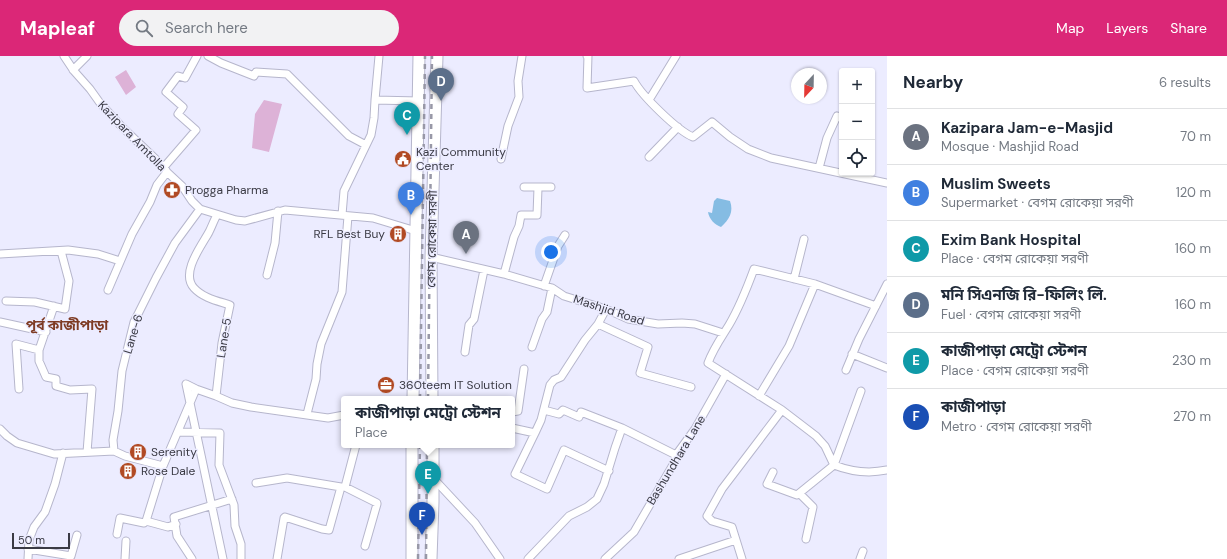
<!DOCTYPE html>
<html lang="en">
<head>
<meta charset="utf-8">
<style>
	body { margin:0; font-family:"DM Sans","Noto Sans Bengali",sans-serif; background:#f2f2f3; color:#1f2937 }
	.controls { position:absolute; right:12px; top:12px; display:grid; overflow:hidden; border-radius:4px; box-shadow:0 1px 3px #0004 }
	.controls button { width:36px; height:36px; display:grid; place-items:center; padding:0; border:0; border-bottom:1px solid #e0e1e3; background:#fff; color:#1f2937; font:20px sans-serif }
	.compass { position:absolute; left:791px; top:12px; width:36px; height:36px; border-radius:50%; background:#fff; box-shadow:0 1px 3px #0004; rotate:202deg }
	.scale { position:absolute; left:12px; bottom:10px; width:58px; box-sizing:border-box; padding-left:4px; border:2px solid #3a3a44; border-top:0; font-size:11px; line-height:14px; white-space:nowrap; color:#3a3a44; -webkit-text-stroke:3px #ececff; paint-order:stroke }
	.you { position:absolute; left:551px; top:196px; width:14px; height:14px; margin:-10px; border:3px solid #fff; border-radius:50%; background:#1a73e8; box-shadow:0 0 0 6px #1a73e833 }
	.badge { display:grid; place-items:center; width:26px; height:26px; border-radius:50%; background:#db2777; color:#fff; font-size:13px; font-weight:700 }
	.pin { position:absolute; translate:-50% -33px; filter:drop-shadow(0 1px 2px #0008) }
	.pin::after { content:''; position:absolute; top:21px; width:14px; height:12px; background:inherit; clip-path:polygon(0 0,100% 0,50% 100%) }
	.popup { position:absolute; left:341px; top:340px; width:174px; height:52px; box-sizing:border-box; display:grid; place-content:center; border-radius:4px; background:#fff; filter:drop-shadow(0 1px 3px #0005); font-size:13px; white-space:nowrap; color:#747a83 }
	.popup b { font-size:15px; color:#1f2937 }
	.popup::after { content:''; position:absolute; left:50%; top:100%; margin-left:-8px; border:8px solid transparent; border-top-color:#fff }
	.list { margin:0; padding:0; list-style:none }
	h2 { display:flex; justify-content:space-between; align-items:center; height:52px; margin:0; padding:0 16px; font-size:17px }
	h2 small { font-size:13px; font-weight:400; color:#747a83 }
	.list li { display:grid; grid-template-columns:26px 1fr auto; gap:12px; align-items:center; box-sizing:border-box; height:56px; padding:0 16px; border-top:1px solid #e0e1e3 }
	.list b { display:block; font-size:15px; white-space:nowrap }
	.list p { margin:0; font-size:13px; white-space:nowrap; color:#747a83 }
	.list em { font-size:13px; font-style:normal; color:#747a83 }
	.icon { flex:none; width:22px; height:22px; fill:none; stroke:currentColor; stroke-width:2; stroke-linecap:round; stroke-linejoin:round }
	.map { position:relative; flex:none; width:887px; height:503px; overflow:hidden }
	header { display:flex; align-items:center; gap:24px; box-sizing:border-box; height:56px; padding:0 20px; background:#db2777; color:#fff }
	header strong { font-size:19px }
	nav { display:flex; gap:22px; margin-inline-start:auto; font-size:14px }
	.search { width:280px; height:36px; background:#f2f2f3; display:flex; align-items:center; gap:10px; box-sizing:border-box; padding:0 14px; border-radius:22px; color:#747a83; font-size:15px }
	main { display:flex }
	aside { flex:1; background:#fff }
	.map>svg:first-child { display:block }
</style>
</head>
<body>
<header>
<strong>Mapleaf</strong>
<div class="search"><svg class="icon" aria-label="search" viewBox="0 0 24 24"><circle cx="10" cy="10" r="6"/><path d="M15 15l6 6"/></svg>Search here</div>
<nav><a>Map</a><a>Layers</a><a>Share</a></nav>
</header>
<main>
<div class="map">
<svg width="887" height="503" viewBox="0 0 887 503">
	<rect width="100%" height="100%" fill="#ececff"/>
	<!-- green -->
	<path fill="#ddb2d7" d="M126 14 136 31 126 39 115 21Z
		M264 44 282 48 269 96 252 92 255 58Z"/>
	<!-- water -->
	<path fill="#85bce3" d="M717 142 730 145C734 156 729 164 721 171 715 169 709 163 708 156L712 157 714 145Z"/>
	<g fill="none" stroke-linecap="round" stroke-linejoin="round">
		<!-- street casing -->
		<g stroke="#b6b6cc" stroke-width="9">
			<path id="street" d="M64 0 74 15 90 33 100 47 122 71 164 111 167 116 182 130 192 145 200 153 236 164 245 165 285 154 373 162 416 175
				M208 0 221 7 254 20 256 16 287 18 349 80 366 89
				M379 0 375 44 419 45
				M587 0H588L587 32 634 25C642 40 678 75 693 81L712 66 730 81 748 93 771 102 887 127
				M73 14 87 0
				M649 44 676 0
				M649 101 678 71
				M501 103 508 70 519 41 518 25 522 0
				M164 111 196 74 178 58 183 51 166 36 178 20 185 22 197 0
				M819 112 827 82 837 60 842 62
				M524 131H551
				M342 159 344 135 371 79 374 62 375 44
				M0 198 68 194 98 198 120 205
				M431 201 504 218 552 232 564 240 606 253 628 263 658 268 682 267 695 268 723 277
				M504 218 514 181 519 170 521 159H537L538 132
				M267 219 275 187 278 155
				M794 223 804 183
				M544 230 558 190 565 179
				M108 234 132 178 150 146 157 129 167 116
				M6 245 35 246 65 253 69 225 61 195
				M54 250 39 294V305L46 321 56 323V330L70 334 92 333 87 396
				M876 250 815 228 754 213C747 232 739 252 729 269 721 282 713 293 708 307L782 354 816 380 825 390 834 409C852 416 868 418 887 414
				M0 266 46 276
				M598 268 648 291 640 317 691 331
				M532 291 542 263 547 256 552 232
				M465 296 469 269 474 263 484 214
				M852 298 887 312
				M846 314 859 283 887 228
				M19 333 16 288 39 294
				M196 333 186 328 223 503
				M216 340 222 287 230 249C218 245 203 242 194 232 180 217 202 189 209 176 212 170 214 164 217 159
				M759 340 789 290 815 228
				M544 354 559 358 563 354 579 361 581 356 622 372 676 399
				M512 356 518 355 524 313
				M307 358 316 323 317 308 321 288 342 236 348 160
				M512 372 535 377 515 418 547 433 564 394 609 415
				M0 373 7 380 17 387 54 398 114 395 125 400 163 410 196 333 216 340 232 347 251 351 328 362 344 359
				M179 376 220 377 219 409 234 449 235 470 241 488V503
				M535 377 541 364 550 329 554 324 561 321 585 284 598 268 606 253
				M114 395 113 384 118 355 122 315 134 266 156 222 175 187 200 153
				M773 416 767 428 797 439 834 409 861 335
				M433 422 475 467 500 503
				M256 427 287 422 341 431H345L377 447V448L365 490
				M345 431 356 389
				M800 438 813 451 806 483
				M146 465 163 410
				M117 478 120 462 144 467 146 465 168 471 176 468
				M28 493 71 500 77 479
				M28 503 29 484 34 471 45 456 55 428 63 397
				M125 503 126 485
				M192 503 177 480 174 461 232 443
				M277 503 284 462 285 461 322 473 329 474 341 431
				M528 503 569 460 587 451 597 443 604 428 615 392 622 372
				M605 503 634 476 674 407 676 399 695 373 726 318
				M679 503 736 484
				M742 503 732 471 712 465 707 460 722 433 782 354
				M860 503 863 495"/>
		</g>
		<!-- primary casing -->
		<g stroke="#b6b6cc" stroke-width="13">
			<path id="primary" d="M413 343 419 0
				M432 343 431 201 437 0
				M412 503V389
				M431 503 433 446V389"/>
		</g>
		<!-- street -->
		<use href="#street" stroke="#fff" stroke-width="7"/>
		<!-- primary -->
		<use href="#primary" stroke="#fff" stroke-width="11"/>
		<!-- rail -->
		<path stroke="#9898a7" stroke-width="2.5" stroke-dasharray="5 5" stroke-linecap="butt" d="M420 343 425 0
			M428 343 432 0
			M418 503 420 389
			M426 503 427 389"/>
	</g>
	<!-- icons -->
	<defs>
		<g id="civic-disc" transform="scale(0.9)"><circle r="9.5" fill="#b14a24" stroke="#ececff"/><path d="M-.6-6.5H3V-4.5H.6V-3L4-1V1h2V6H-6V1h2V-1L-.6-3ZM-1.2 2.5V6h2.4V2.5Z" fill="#fff"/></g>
		<g id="pharmacy-disc" transform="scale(0.9)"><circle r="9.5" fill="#b14a24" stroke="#ececff"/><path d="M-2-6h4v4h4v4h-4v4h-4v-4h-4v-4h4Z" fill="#fff"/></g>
		<g id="building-disc" transform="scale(0.9)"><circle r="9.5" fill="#b14a24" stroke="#ececff"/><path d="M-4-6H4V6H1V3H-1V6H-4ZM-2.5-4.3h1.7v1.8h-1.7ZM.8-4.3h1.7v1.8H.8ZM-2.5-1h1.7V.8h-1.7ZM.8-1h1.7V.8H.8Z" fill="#fff"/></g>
		<g id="office-disc" transform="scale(0.9)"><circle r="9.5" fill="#b14a24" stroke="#ececff"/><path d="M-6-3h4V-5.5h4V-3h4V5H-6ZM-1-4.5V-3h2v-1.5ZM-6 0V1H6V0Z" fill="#fff"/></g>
	</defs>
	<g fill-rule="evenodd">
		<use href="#civic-disc" x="403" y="103"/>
		<use href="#pharmacy-disc" x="172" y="134"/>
		<use href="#building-disc" x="398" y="178"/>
		<use href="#office-disc" x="386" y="329"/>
		<use href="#building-disc" x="138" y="396"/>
		<use href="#building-disc" x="128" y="415"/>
	</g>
	<g text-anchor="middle" stroke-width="3" stroke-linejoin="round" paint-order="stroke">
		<!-- street labels -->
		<g font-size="12" fill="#3a3a44" stroke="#ececff">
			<text transform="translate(132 80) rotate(46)" y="4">Kazipara Amtolla</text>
			<text transform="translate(432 183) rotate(-89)" y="4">বেগম রোকেয়া সরণী</text>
			<text transform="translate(609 254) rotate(18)" y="4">Mashjid Road</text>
			<text transform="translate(133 278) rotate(-73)" y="4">Lane-6</text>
			<text transform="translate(224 282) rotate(-81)" y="4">Lane-5</text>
			<text transform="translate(676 404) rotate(-59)" y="4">Bashundhara Lane</text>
		</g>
		<!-- poi labels -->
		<g font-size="12" fill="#3a3a44" stroke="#ececff" text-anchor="start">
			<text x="416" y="100">Kazi Community<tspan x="416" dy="14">Center</tspan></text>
			<text x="185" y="138">Progga Pharma</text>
			<text x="385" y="182" text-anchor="end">RFL Best Buy</text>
			<text x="399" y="333">360teem IT Solution</text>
			<text x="151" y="400">Serenity</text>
			<text x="141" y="419">Rose Dale</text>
		</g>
		<!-- quarter labels -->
		<g font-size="14" font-weight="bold" fill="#7e3b24" stroke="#ececff">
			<text x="67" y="274">পূর্ব কাজীপাড়া</text>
		</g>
	</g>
</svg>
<div class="controls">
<button>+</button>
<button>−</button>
<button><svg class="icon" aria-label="locate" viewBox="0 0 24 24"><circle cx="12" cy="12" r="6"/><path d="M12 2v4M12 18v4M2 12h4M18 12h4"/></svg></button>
</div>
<svg class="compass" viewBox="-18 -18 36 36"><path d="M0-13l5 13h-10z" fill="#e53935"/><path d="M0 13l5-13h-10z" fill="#747a83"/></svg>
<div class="scale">50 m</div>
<div class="you"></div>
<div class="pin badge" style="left:466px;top:198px;background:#6b7280">A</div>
<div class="pin badge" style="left:411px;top:159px;background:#3f7fe0">B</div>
<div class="pin badge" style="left:407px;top:79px;background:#0f9aa8">C</div>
<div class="pin badge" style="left:441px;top:45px;background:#5c6f8a">D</div>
<div class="pin badge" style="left:428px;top:438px;background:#0f9aa8">E</div>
<div class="popup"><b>কাজীপাড়া মেট্রো স্টেশন</b>Place</div>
<div class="pin badge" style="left:422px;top:479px;background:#1a4fb4">F</div>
</div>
<aside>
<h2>Nearby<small>6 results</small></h2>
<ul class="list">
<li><span class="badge" style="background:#6b7280">A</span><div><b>Kazipara Jam-e-Masjid</b><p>Mosque · Mashjid Road</p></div><em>70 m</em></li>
<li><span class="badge" style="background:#3f7fe0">B</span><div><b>Muslim Sweets</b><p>Supermarket · বেগম রোকেয়া সরণী</p></div><em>120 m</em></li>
<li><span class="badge" style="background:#0f9aa8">C</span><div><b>Exim Bank Hospital</b><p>Place · বেগম রোকেয়া সরণী</p></div><em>160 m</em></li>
<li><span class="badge" style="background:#5c6f8a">D</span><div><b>মনি সিএনজি রি-ফিলিং লি.</b><p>Fuel · বেগম রোকেয়া সরণী</p></div><em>160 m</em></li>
<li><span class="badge" style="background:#0f9aa8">E</span><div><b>কাজীপাড়া মেট্রো স্টেশন</b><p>Place · বেগম রোকেয়া সরণী</p></div><em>230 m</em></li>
<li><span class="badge" style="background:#1a4fb4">F</span><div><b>কাজীপাড়া</b><p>Metro · বেগম রোকেয়া সরণী</p></div><em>270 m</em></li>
</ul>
</aside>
</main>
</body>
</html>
